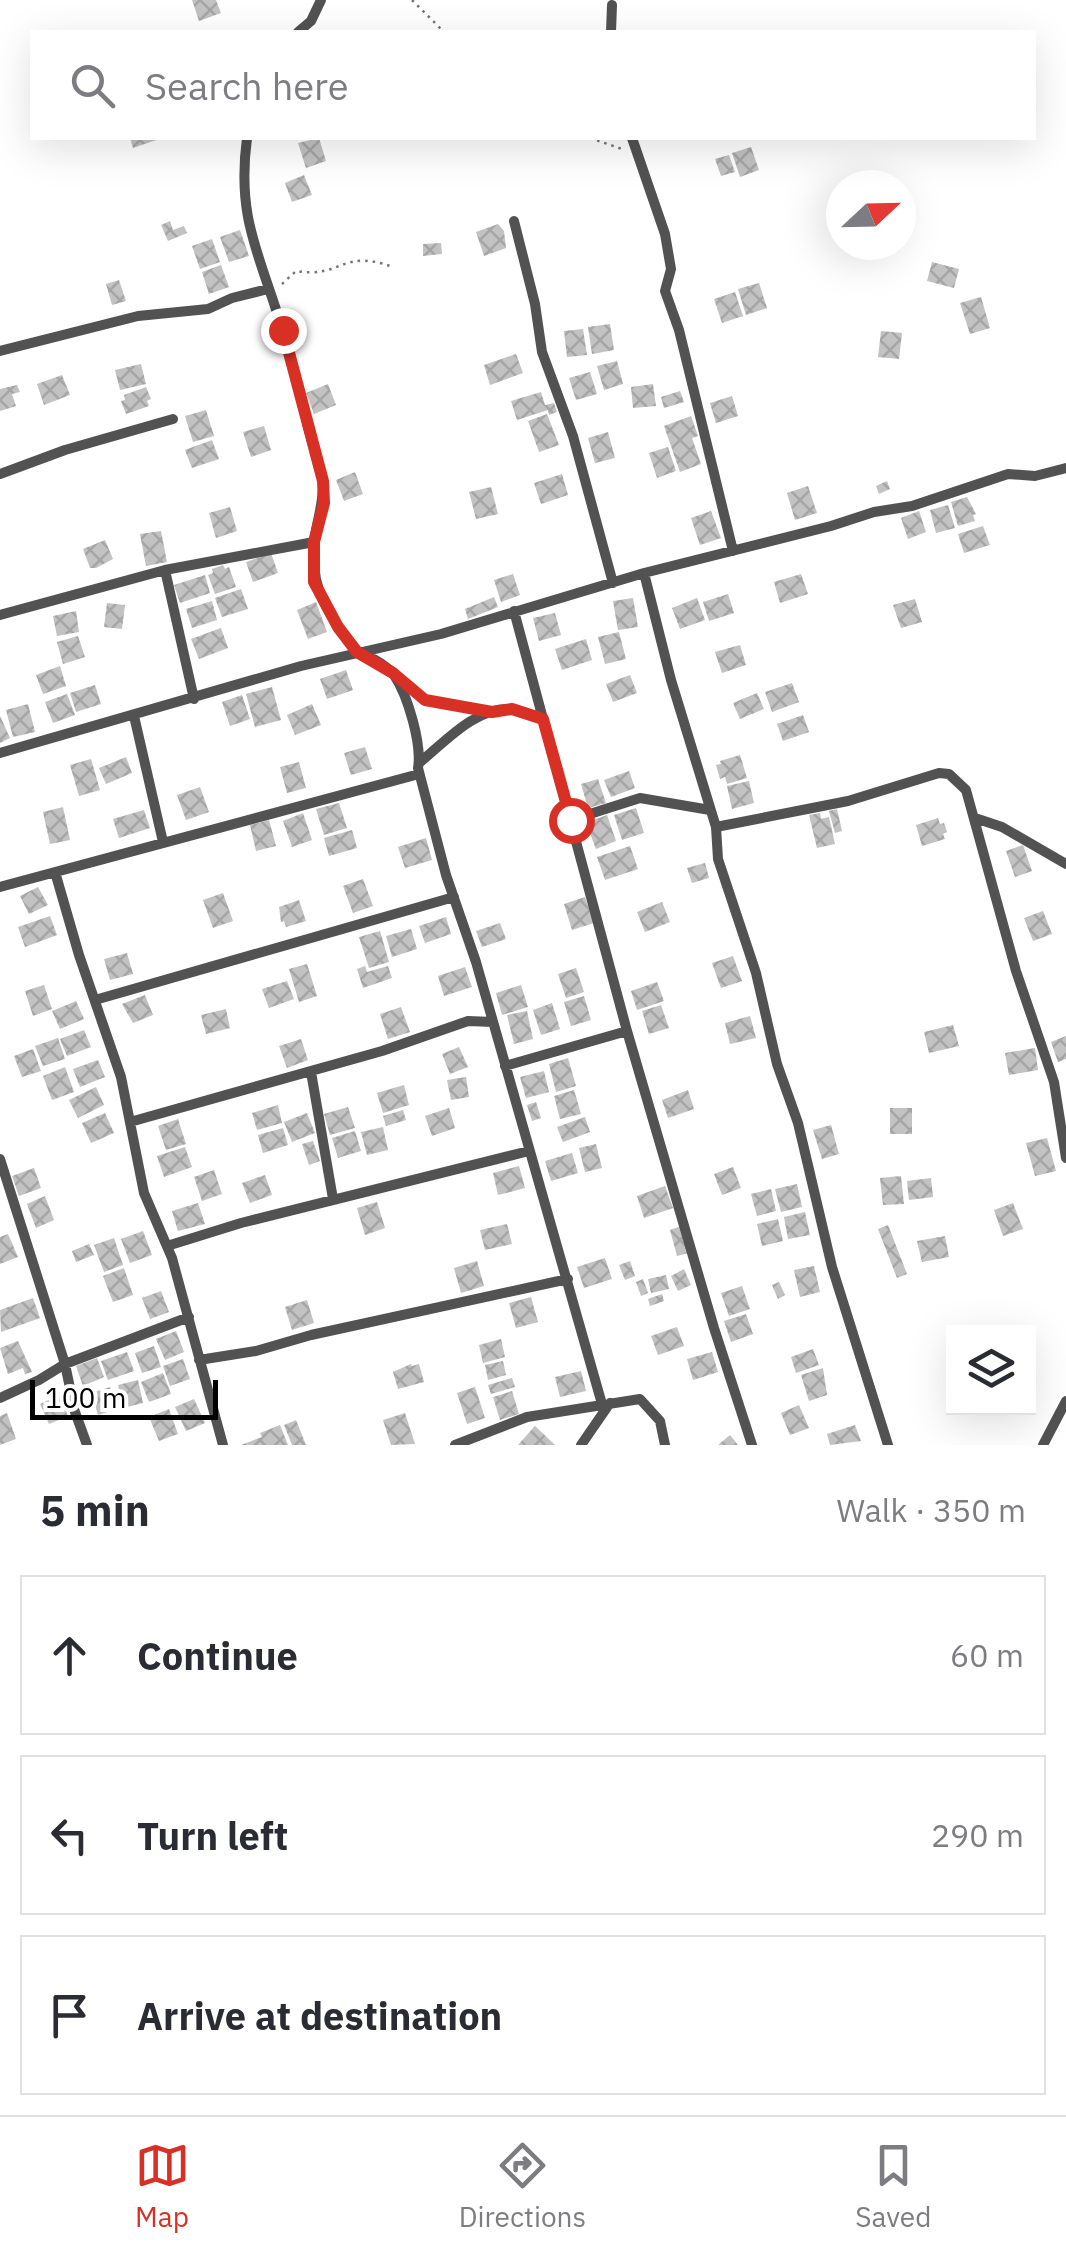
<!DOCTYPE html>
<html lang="en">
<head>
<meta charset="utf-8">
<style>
	body { margin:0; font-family:"IBM Plex Sans",sans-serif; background:#f2f2f3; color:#2b2b33 }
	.controls { position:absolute; right:30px; bottom:30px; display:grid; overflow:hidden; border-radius:0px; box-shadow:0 10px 40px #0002 }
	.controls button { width:90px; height:90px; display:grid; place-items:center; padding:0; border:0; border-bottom:2px solid #e1e1e2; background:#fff; color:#2b2b33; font:50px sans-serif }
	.compass { position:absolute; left:826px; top:170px; width:90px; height:90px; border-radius:50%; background:#fff; box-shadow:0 10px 40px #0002; rotate:68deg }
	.scale { position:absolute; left:30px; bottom:25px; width:188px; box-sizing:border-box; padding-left:10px; border:5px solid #000; border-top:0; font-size:28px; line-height:35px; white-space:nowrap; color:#000; -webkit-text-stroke:8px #fff; paint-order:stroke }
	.stop { position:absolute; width:30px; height:30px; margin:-22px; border:8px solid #d93025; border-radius:50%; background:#fff }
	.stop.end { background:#d93025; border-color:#fff; box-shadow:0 2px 10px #0008 }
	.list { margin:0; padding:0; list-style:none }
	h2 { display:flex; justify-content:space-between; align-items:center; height:130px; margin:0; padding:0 40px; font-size:42px }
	h2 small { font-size:32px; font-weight:400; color:#7c7c81 }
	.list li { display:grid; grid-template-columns:65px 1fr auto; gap:30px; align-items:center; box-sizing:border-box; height:160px; margin:0 20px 20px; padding:0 20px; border:2px solid #e1e1e2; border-radius:0px }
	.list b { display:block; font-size:38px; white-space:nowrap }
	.list em { font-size:32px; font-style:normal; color:#7c7c81 }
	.icon { flex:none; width:55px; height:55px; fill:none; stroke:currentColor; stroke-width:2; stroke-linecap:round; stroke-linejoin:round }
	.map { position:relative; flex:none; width:1066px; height:1445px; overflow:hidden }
	.search { position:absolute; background:#fff; box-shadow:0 10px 40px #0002; left:30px; right:30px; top:30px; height:110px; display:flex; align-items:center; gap:25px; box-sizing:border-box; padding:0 35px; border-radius:0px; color:#7c7c81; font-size:38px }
	.sheet { height:670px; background:#fff }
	nav { display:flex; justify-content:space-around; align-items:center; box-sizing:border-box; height:140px; border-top:2px solid #e1e1e2; background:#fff; font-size:28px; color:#7c7c81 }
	nav a { display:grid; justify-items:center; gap:5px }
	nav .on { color:#d93025 }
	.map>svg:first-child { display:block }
</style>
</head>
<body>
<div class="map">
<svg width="1066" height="1445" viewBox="0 0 1066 1445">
	<defs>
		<pattern id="building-cross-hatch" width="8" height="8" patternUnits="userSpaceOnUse" patternTransform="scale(2.5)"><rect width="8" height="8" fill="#c2c2c2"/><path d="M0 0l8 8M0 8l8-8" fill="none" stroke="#a5a5a5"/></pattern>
	</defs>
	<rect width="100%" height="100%" fill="#fff"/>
	<!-- building -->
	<path fill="url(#building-cross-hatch)" d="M192 0H216L221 13 199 21Z
		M130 138H162L133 148Z
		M319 138 326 161 306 168 298 143Z
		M751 147 759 170 740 177 732 153Z
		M729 155 735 172 721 176 715 159Z
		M304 175 312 195 292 202 285 183Z
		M170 221 173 230 184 226 187 233 168 241 161 225Z
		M498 224 504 231 506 248 484 256 476 232Z
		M240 230 249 256 229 262 220 237Z
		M212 239 220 262 200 269 192 246Z
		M441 243 442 254 423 256V244Z
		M932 262 959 269 954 288 927 281Z
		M221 265 229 287 209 294 202 272Z
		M119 280 126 301 112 305 106 284Z
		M759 283 767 308 746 315 738 289Z
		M735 292 743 316 722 323 714 299Z
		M981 297 990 328 970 334 960 303Z
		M610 324 614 350 592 354 588 327Z
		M583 329 587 355 567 357 564 331Z
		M881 331 902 333 899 359 878 357Z
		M516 354 523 373 490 385 484 365Z
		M617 361 623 384 604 390 597 366Z
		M141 364 146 384 120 390 115 370Z
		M590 372 597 394 576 400 569 378Z
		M62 375 70 395 44 405 37 384Z
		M328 384 336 405 314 414 306 393Z
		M653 384 656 406 633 408 631 387Z
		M17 385 20 392 12 394 16 406 0 411V389Z
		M146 387 151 399 147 401 149 406 126 414 121 401 125 400 124 395Z
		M680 391 684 402 664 408 661 397Z
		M541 392 545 405 554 403 557 412 549 415 548 410 517 420 511 401Z
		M732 396 738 416 716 423 710 403Z
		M206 410 214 436 193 442 185 416Z
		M547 414 559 445 539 452 528 421Z
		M691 416 698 436 692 438 701 464 680 472 664 426Z
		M264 426 271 450 251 457 243 432Z
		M608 432 615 458 595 463 588 438Z
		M212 440 219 459 192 468 185 450Z
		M668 447 676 471 657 478 649 453Z
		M355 472 363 494 344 501 336 480Z
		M562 474 568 495 541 504 534 483Z
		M887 481 890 489 879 494 876 486Z
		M808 486 817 513 795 520 787 493Z
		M491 487 498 514 476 519 469 492Z
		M967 497 976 514 973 515 975 521 958 526 951 502Z
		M948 505 955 528 936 533 930 510Z
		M230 507 237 531 216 538 209 513Z
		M711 511 721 538 700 545 691 518Z
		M919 511 926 532 908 539 901 518Z
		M983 526 990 545 964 553 958 534Z
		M161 531 167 562 146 566 140 534Z
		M105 540 113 559 96 568H90L83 549Z
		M271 553 278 573 253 582 246 562Z
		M223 565 225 569 229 567 236 587 215 594 208 575 213 573 212 569Z
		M513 574 520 595 501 602 494 580Z
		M801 574 808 594 780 603 774 582Z
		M205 575 210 593 180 603 174 585Z
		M241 589 248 609 222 617 215 598Z
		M728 594 734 613 709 621 703 602Z
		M494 597 498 607 468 619 465 609Z
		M633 598 638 627 618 630 613 601Z
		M697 598 705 620 680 629 672 608Z
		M915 599 922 622 901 628 893 605Z
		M212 601 217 620 192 628 186 609Z
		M316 602 327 632 308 639 297 610Z
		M107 603 125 605 122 629 104 627Z
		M76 611 79 632 57 636 53 616Z
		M555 613 561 635 539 641 533 618Z
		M221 628 228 648 199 659 191 639Z
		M619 632 626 659 605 664 598 637Z
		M78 636 85 657 63 664 57 642Z
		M586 639 592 660 562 670 555 649Z
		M740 645 746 665 722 673 715 652Z
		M60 666 66 686 43 694 36 675Z
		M346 670 353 690 327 699 320 679Z
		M630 675 637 693 613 702 606 684Z
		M792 683 799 702 772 712 765 692Z
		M95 685 101 704 76 712 70 693Z
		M272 687 281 720 255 727 246 694Z
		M757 693 764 709 740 719 733 703Z
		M67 694 75 715 53 723 45 702Z
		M242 695 250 719 230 726 222 702Z
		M28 704 35 732 13 737 6 710Z
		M312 704 321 725 295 735 287 715Z
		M803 715 809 732 783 741 777 724Z
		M0 716 10 738 0 743Z
		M365 747 372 769 351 775 344 753Z
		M740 755 747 778 727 784 725 777 720 779 716 765 721 764 720 761Z
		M126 757 132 773 106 784 99 768Z
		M91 759 100 790 79 796 70 765Z
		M299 762 306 788 287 793 280 767Z
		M629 771 635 788 611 797 604 780Z
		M598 779 606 803 588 808 581 784Z
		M749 781 754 803 732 809 727 786Z
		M200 787 209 812 186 820 177 795Z
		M339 803 347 828 324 835 316 809Z
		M63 807 70 840 50 844 43 812Z
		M636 808 644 833 622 840 614 815Z
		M837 809 842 831 835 833 829 811Z
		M144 810 150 828 119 838 113 819Z
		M303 813 312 840 292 847 283 821Z
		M820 813 821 819 829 817 835 844 817 848 809 815Z
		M607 815 616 841 596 849 586 823Z
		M938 818 940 824 944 823 947 832 943 834 945 839 922 846 916 825Z
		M269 820 276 846 256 851 250 825Z
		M352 830 357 848 329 856 324 838Z
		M426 838 432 860 405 868 398 847Z
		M1023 845 1032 871 1015 877 1006 851Z
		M630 846 638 869 605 880 597 857Z
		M705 863 709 878 692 883 687 868Z
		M363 879 373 906 353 913 343 886Z
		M38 887 48 905 29 914 20 896Z
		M223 893 233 921 213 928 203 900Z
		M585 897 594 923 572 930 564 904Z
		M299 900 306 921 286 927 284 921 281 922 279 907Z
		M662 902 670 922 645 932 637 912Z
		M1043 911 1052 934 1033 941 1024 918Z
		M50 916 57 935 25 947 18 927Z
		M446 917 451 934 425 943 419 926Z
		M500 923 506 939 482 947 476 931Z
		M411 929 417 949 392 957 386 936Z
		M380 931 389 962 369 968 359 937Z
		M127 953 133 974 110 980 104 959Z
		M733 956 742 981 721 988 712 963Z
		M307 964 317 996 299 1002 289 969Z
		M365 966 367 972 388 966 392 978 363 988 357 969Z
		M465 967 472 987 444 996 438 976Z
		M576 968 584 992 566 998 558 974Z
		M287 981 294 999 269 1008 262 989Z
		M657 982 664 1001 637 1010 631 991Z
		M44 985 52 1009 33 1016 25 991Z
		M521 985 528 1007 502 1015 496 993Z
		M145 995 153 1015 133 1023 122 1004Z
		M584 996 591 1020 571 1026 564 1002Z
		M76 1001 84 1019 60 1029 52 1011Z
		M552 1003 560 1029 541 1035 533 1010Z
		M661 1005 669 1028 649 1034 642 1011Z
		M401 1007 410 1032 388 1039 380 1014Z
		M226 1009 230 1028 206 1034 201 1015Z
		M527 1011 533 1039 514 1044 507 1015Z
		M750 1016 756 1038 730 1044 725 1023Z
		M953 1025 959 1046 929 1053 924 1032Z
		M84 1030 91 1047 67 1056 60 1039Z
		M1066 1036V1059L1058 1062 1051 1042Z
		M58 1038 65 1059 43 1066 35 1046Z
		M301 1039 308 1060 287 1068 279 1046Z
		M459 1047 468 1067 450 1074 442 1054Z
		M1035 1048 1038 1070 1009 1075 1005 1053Z
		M33 1049 41 1071 22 1077 14 1056Z
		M568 1058 576 1086 556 1092 549 1064Z
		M98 1060 105 1077 80 1087 73 1069Z
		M65 1067 74 1092 52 1100 43 1076Z
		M544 1071 549 1092 526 1098 520 1077Z
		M466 1077 469 1097 451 1100 447 1080Z
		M404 1085 409 1105 383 1113 377 1093Z
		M96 1087 104 1105 78 1118 69 1100Z
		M574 1090 581 1114 560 1119 554 1096Z
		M688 1090 694 1109 668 1118 662 1100Z
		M536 1102 541 1118 532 1121 527 1105Z
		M278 1105 282 1123 257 1130 252 1113Z
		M348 1107 355 1128 330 1135 324 1114Z
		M449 1108 455 1128 432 1136 425 1116Z
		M890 1108H912V1134H890Z
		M403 1110 406 1120 386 1126 383 1116Z
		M105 1113 114 1133 91 1143 82 1123Z
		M307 1113 315 1133 292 1142 284 1122Z
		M585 1117 590 1132 563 1142 557 1127Z
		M178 1119 186 1144 166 1150 158 1126Z
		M831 1125 839 1154 822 1159 813 1130Z
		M383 1127 388 1150 367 1155 361 1132Z
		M283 1128 288 1145 263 1153 258 1135Z
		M355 1131 361 1151 338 1158 332 1138Z
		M1047 1138 1056 1171 1035 1176 1026 1143Z
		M313 1141 320 1161 309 1165 302 1144Z
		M596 1144 602 1168 585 1172 579 1148Z
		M185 1147 192 1167 164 1177 157 1156Z
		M572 1153 578 1173 551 1181 545 1161Z
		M519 1166 525 1188 498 1195 493 1173Z
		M733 1167 741 1188 722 1195 714 1174Z
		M34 1168 41 1188 19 1196 12 1176Z
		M214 1170 222 1194 202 1201 194 1177Z
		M265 1175 272 1195 250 1203 242 1183Z
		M901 1176 904 1204 883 1205 880 1178Z
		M931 1178 933 1197 909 1200 907 1181Z
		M797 1184 802 1207 781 1212 775 1189Z
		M665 1186 673 1208 644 1218 637 1196Z
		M771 1189 776 1211 757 1216 751 1194Z
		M45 1196 54 1220 36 1228 27 1204Z
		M377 1202 385 1228 365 1235 357 1208Z
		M198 1203 205 1224 178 1231 172 1211Z
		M1013 1203 1023 1229 1003 1236 994 1210Z
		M805 1212 810 1235 788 1239 784 1217Z
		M778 1219 783 1241 762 1246 757 1224Z
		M507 1224 512 1244 485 1250 480 1230Z
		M888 1225 907 1274 897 1278 878 1229Z
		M681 1226 689 1253 677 1256 670 1230Z
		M143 1231 152 1255 130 1263 121 1239Z
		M8 1234 18 1257 0 1264V1237Z
		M945 1236 949 1257 922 1262 917 1241Z
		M114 1238 123 1265 104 1272 94 1245Z
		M89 1244 94 1255 76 1262 72 1251Z
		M605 1258 612 1279 584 1288 577 1267Z
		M477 1261 484 1286 461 1293 454 1268Z
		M630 1261 635 1276 625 1280 619 1265Z
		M814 1266 820 1292 800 1297 794 1270Z
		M124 1268 133 1295 113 1302 103 1276Z
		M684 1269 691 1285 678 1291 671 1276Z
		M666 1275 669 1289 651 1293 648 1279Z
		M643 1279 648 1293 641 1296 636 1282Z
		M779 1282 785 1295 778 1299 772 1285Z
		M742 1286 750 1309 729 1316 721 1293Z
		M161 1291 169 1312 150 1319 142 1298Z
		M662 1294 664 1301 650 1306 648 1299Z
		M531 1297 538 1322 516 1328 509 1303Z
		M33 1298 40 1318 1 1332 0 1310Z
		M307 1300 314 1323 292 1330 285 1307Z
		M746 1314 753 1334 731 1342 724 1321Z
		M677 1327 684 1346 658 1355 651 1336Z
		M176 1331 184 1352 165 1360 156 1339Z
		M501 1339 505 1357 483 1363 479 1345Z
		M18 1341 32 1372 25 1374 23 1368 8 1374 0 1348Z
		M154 1346 161 1367 142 1373 135 1353Z
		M813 1349 819 1365 796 1373 791 1357Z
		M127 1352 134 1371 108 1380 101 1361Z
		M712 1352 718 1372 693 1380 687 1359Z
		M97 1358 104 1377 83 1386 76 1366Z
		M183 1359 190 1379 170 1386 163 1366Z
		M503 1361 506 1375 488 1380 485 1365Z
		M411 1364 412 1366 419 1364 424 1382 398 1389 393 1372Z
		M823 1368 827 1395 809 1401 801 1375Z
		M581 1371 586 1391 560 1397 555 1377Z
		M163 1373 171 1394 149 1402 141 1382Z
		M512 1378 515 1387 491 1394 488 1385Z
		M138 1380 143 1403 123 1408 118 1385Z
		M110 1387 117 1409 98 1415 91 1393Z
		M475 1387 485 1418 467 1424 457 1393Z
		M512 1391 519 1414 500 1420 493 1397Z
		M59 1395 68 1416 49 1424 40 1404Z
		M194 1399 205 1423 186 1431 175 1407Z
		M799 1405 809 1428 790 1435 781 1413Z
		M169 1409 178 1434 159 1441 149 1417Z
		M7 1413 16 1439 0 1445V1416Z
		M405 1413 415 1444 391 1445 383 1420Z
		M296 1420 306 1445H292L284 1425Z
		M280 1425 288 1445H241L262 1437 260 1433Z
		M855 1425 861 1441 830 1445 827 1434Z
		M535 1426 555 1445H518Z
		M730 1435 738 1445H718Z"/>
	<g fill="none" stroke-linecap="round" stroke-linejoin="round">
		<!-- path -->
		<path stroke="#747474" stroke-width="2.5" stroke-dasharray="2.5 5" stroke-linecap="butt" d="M412 0 444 32
			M590 138 625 150
			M282 284 296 271C341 279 342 248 393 267"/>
		<!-- street -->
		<path stroke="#525252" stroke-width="10" d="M298 32 311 21 321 0
			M611 32 612 5
			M247 138C236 221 261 256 283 332 298 381 308 432 323 481 324 504 316 522 314 544 310 591 330 616 357 652
			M632 138 665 234 671 269 665 291 679 330 733 551
			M514 221 535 304 542 352 573 436 613 583
			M0 351 138 316 208 309 232 298 268 289
			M0 474 65 450 173 419
			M165 570 194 699
			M644 573 671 680 716 827 718 859 756 973 777 1064 798 1123 832 1267 888 1445
			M514 611 627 1031 714 1328 752 1445
			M0 615 165 570 314 542
			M361 652C371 658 387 665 394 675 408 696 422 744 418 768L446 875 476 962 602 1404
			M394 674 425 700 491 712
			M134 716 163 842
			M0 753 301 666 441 634 644 573 831 526 874 512 912 506 1008 474 1035 476 1066 468
			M419 763C445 742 475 707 511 709 521 710 533 716 543 719
			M975 818 1002 827 1066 864
			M571 820 640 798 710 810
			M716 827 848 801 939 773 949 774 966 790 1016 971 1054 1082 1066 1158
			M55 872 79 955 121 1077 144 1193 172 1258 223 1445
			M0 887 419 774
			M95 1000 454 897
			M505 1066 627 1031
			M311 1072 333 1199
			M130 1122 382 1051 468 1021 493 1022
			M0 1159 65 1364 75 1412 87 1445
			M167 1246 241 1223 529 1151
			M199 1360 256 1351 311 1335 568 1279
			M0 1398 39 1380 65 1364 189 1317
			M455 1445 527 1417 640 1399 660 1421 665 1445
			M581 1445 610 1403
			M1043 1445 1066 1401"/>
	</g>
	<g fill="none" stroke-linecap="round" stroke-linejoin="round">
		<!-- route -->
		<path stroke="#d93025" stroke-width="12" d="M283 330 323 481 324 503 314 542V582L338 627 357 652 393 673 425 700 492 712 512 709 543 719 571 820"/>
	</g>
</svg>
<div class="controls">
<button><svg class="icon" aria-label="layers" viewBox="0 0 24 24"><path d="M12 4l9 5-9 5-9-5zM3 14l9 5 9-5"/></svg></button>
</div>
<svg class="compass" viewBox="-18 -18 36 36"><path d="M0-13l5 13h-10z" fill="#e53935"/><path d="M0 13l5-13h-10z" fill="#7c7c81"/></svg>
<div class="scale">100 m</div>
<div class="stop" style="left:571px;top:820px"></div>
<div class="stop end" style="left:283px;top:330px"></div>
<div class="search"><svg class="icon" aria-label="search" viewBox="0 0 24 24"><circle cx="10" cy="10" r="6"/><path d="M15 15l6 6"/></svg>Search here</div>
</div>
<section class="sheet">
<h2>5 min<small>Walk · 350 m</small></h2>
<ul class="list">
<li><svg class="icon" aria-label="ahead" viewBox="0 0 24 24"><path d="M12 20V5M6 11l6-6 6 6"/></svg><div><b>Continue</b></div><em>60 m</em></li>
<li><svg class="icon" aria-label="left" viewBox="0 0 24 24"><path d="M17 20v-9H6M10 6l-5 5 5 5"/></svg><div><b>Turn left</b></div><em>290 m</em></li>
<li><svg class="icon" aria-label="arrive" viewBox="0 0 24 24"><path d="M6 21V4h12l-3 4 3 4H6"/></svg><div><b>Arrive at destination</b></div></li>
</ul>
</section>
<nav>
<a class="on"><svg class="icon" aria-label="map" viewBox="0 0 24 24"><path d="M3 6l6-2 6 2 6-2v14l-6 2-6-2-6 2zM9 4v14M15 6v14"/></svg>Map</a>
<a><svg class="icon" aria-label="directions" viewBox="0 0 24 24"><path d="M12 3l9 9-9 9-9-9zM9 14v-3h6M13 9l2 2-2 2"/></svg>Directions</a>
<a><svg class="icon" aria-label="saved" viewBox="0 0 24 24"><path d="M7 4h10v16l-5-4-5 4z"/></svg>Saved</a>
</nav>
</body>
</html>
